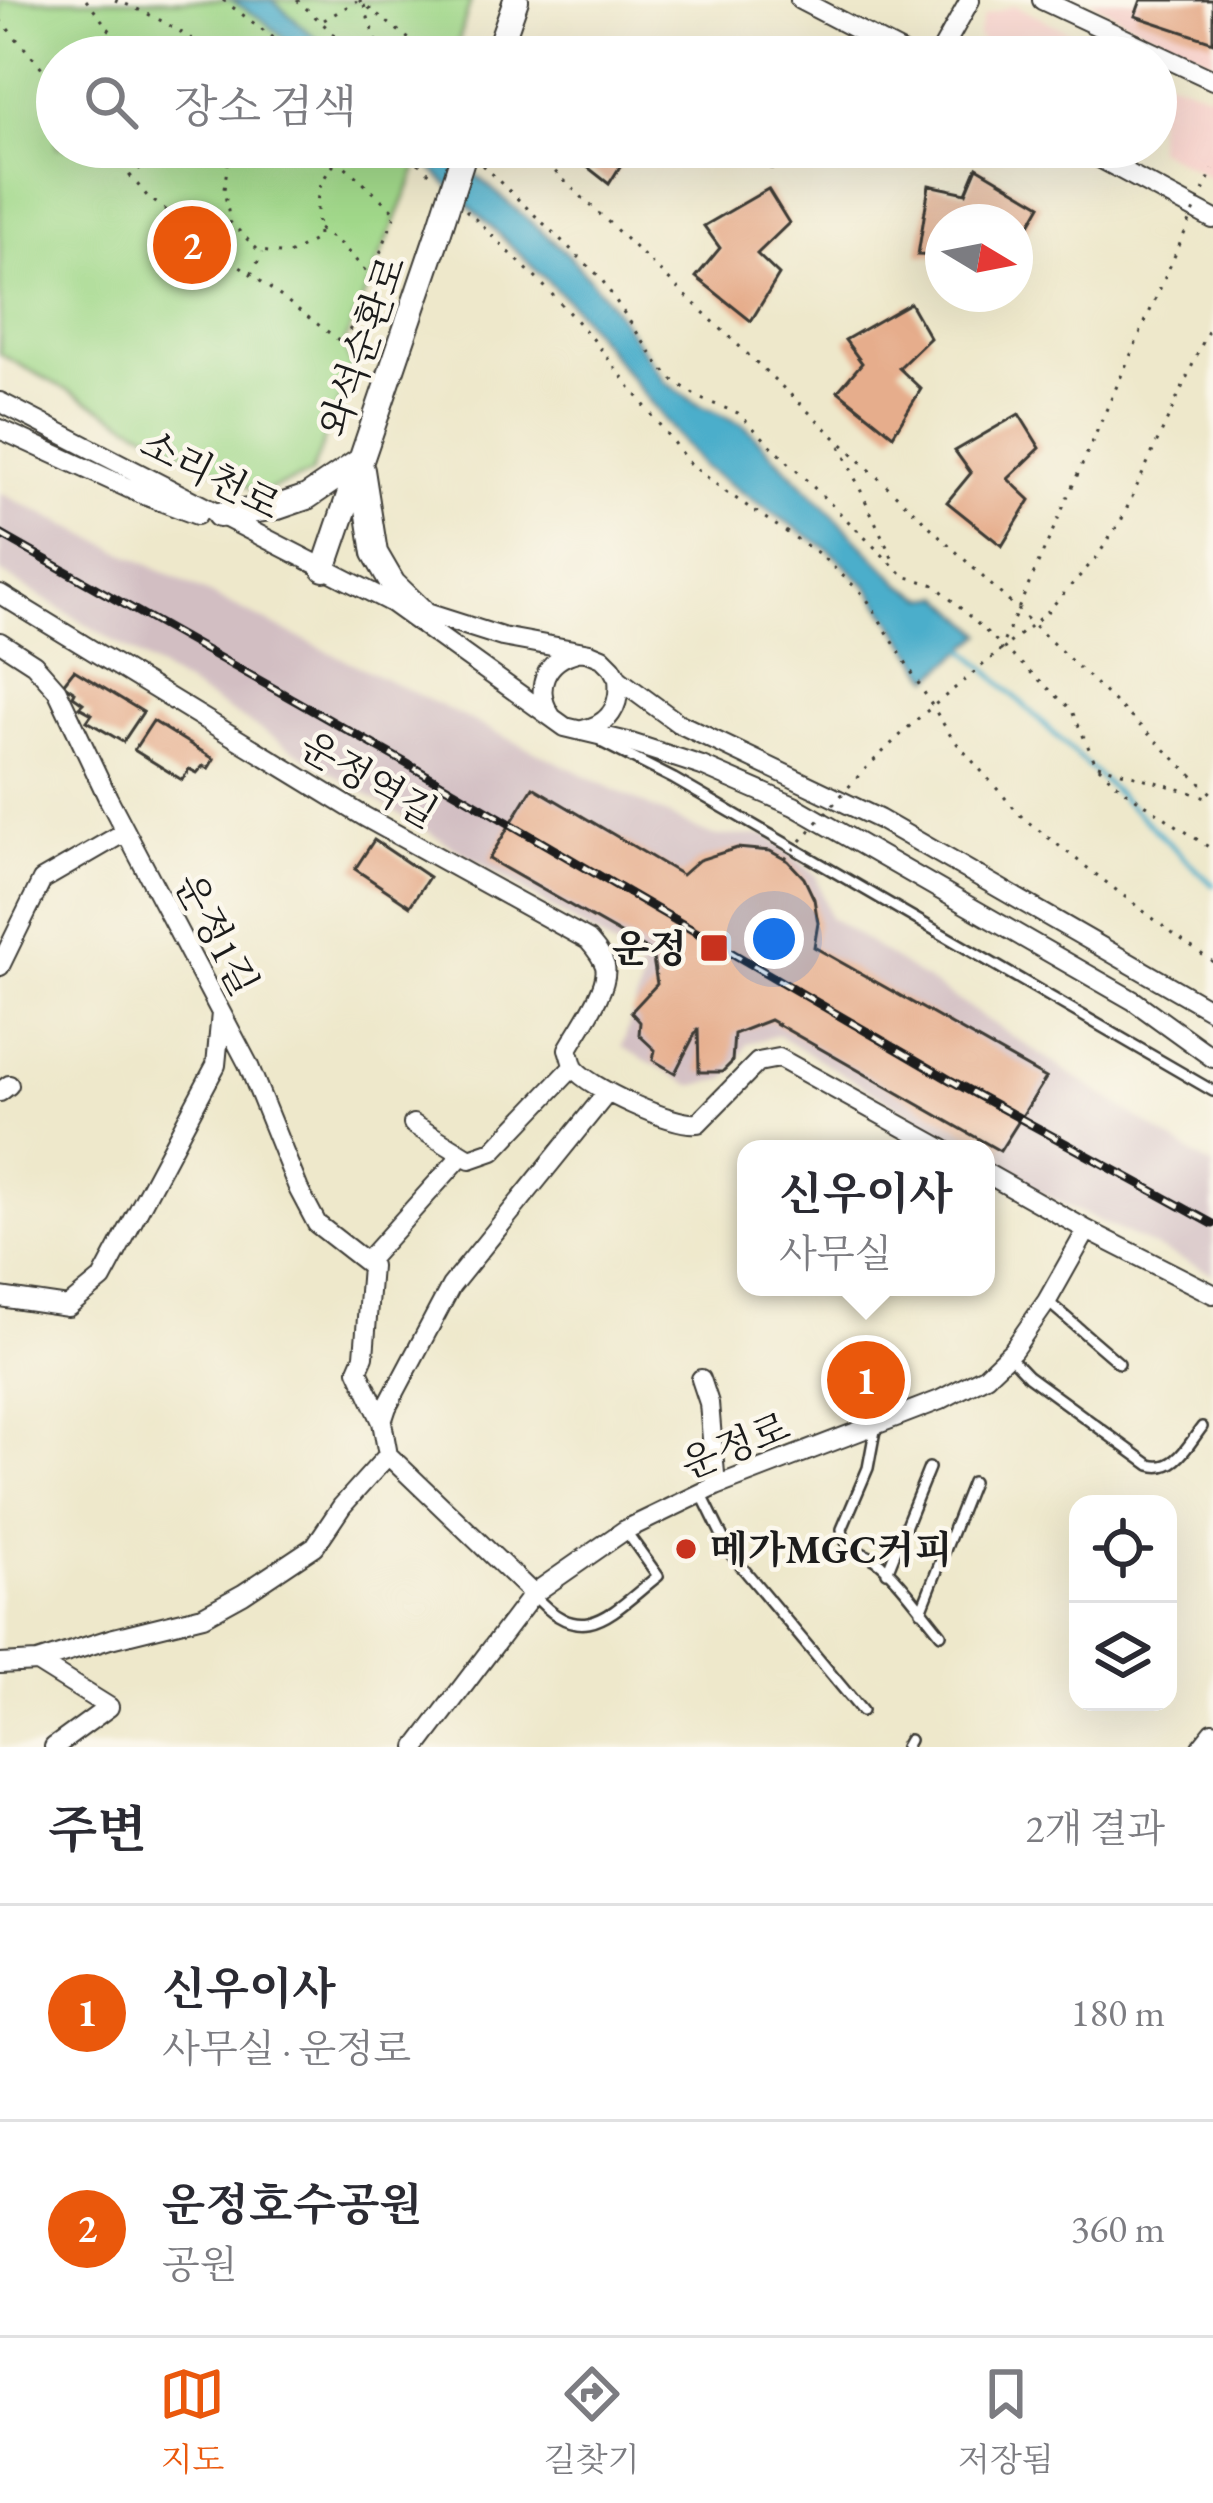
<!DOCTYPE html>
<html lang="ko">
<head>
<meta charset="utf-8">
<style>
	body { margin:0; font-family:"EB Garamond","Noto Serif KR",serif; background:#f7f7f7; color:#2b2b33 }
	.controls { position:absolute; right:36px; bottom:36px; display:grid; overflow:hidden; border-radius:24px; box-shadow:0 12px 48px #0002 }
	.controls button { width:108px; height:108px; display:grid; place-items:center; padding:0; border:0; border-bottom:3px solid #e1e1e2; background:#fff; color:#2b2b33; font:60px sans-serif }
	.compass { position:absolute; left:925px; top:204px; width:108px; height:108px; border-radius:50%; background:#fff; box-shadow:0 12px 48px #0002; rotate:100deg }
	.you { position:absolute; left:774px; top:939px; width:42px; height:42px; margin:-30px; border:9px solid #fff; border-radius:50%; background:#1a73e8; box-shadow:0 0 0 18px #1a73e833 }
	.badge { display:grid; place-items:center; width:78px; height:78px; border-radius:50%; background:#ea580c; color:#fff; font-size:39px; font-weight:700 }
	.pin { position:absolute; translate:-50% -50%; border:6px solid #fff; box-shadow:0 3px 12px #0006 }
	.popup { position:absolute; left:737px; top:1140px; width:258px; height:156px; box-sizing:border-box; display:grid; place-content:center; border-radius:24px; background:#fff; filter:drop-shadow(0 3px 9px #0005); font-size:39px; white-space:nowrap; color:#7c7c81 }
	.popup b { font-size:45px; color:#2b2b33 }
	.popup::after { content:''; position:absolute; left:50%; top:100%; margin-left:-24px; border:24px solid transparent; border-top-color:#fff }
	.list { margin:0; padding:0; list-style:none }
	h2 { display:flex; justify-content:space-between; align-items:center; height:156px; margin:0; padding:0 48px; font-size:51px }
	h2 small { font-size:39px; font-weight:400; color:#7c7c81 }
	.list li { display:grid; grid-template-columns:78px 1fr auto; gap:36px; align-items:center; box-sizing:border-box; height:216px; padding:0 48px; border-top:3px solid #e1e1e2 }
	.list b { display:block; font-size:45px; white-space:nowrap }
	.list p { margin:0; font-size:39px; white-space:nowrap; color:#7c7c81 }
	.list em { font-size:39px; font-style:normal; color:#7c7c81 }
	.icon { flex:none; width:66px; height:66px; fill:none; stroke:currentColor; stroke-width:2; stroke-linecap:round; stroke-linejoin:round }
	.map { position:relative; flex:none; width:1213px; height:1747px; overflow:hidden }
	.search { position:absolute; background:#fff; box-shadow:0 12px 48px #0002; left:36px; right:36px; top:36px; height:132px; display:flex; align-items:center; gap:30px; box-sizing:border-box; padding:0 42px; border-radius:66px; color:#7c7c81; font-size:45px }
	.sheet { height:588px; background:#fff }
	nav { display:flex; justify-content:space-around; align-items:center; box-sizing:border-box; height:168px; border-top:3px solid #e1e1e2; background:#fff; font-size:33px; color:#7c7c81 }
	nav a { display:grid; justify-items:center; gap:6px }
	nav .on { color:#ea580c }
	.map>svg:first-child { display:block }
</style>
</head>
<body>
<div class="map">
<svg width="1213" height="1747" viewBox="0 0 1213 1747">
	<rect width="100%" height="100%" fill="#fbf7ec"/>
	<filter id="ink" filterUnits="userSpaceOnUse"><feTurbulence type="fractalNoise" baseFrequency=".00833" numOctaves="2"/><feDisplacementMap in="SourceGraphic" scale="24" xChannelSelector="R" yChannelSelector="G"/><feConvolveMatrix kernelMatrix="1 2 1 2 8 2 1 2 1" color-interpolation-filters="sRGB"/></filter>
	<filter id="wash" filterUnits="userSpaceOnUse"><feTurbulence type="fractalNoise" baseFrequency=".004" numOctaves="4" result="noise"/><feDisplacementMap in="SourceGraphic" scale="48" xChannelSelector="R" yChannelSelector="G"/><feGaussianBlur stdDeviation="2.7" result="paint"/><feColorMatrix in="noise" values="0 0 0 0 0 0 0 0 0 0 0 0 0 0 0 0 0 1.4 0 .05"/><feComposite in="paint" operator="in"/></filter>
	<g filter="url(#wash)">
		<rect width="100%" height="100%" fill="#eee8cb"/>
		<!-- built -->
		<path fill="#f7d0ca" d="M1089 0H1213V62L1124 20Z
			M1014 5 1120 57H987L978 35 984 16Z
			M1156 75 1213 95V179L1153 147H1156Z"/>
		<!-- industrial -->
		<path fill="#d2bec2" d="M0 493 692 827 713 836 767 835 816 875 830 917 1213 1167V1274L1052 1199 986 1160V1149H968L778 1035 748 1043 726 1079 692 1086 622 1047 643 979 632 958 508 880 0 572Z"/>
		<!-- green -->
		<path fill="#a1d88a" stroke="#5e7a53" stroke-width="3" d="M0 0H471L454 57H57V147H426L344 344 352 367 311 474 259 493 0 354Z"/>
		<!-- water -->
		<path fill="#4baecb" stroke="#346574" stroke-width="3" d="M231 0H272L338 57H306L262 19Z
			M409 147H443L566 252 607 299 665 382 697 404 744 425 901 584 926 598 942 596 983 634 931 678 868 587 829 550 702 466 571 304Z"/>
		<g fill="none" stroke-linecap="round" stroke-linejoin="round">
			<!-- stream -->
			<path stroke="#4baecb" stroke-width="4.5" d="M965 649 1213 885"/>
		</g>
		<g id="blocks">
			<!-- building -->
			<path fill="#e6ad8c" d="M1141 0H1213V42L1135 16Z
				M562 147H632L609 184Z
				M775 147H831L825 170 771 168Z
				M977 167 1041 205 1021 240 1015 238V222H943V256L918 255 929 185 966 193Z
				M768 189 789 223 757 254 779 275 751 321 696 277 720 248 704 226Z
				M910 303 930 338 899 368 921 389 893 435 838 391 862 363 845 340Z
				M1019 414 1040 448 1008 479 1030 500 1002 546 947 502 971 473 955 451Z
				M74 670 143 712 123 742 87 721 92 714 79 707 83 703 73 696 75 692 63 684Z
				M153 721 214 759 208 769 203 766 197 773 189 769 182 780 134 750Z
				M533 787 682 875 699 860 737 848 770 851 788 861 804 878 814 899 818 923 814 947 1046 1078 1000 1151 770 1020 734 1034 732 1062 722 1072H699L698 1028 675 1073 653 1060 655 1050 639 1035 640 1022 631 1012 657 984 652 952 489 859Z
				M374 840 429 877 410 906 355 869Z"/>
		</g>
	</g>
	<g filter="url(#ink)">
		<use href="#blocks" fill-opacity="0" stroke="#3c3b36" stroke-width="3"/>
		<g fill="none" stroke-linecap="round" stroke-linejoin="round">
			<!-- service casing -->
			<g stroke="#3c3b36" stroke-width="14">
				<path id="service" d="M603 743 674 779 1213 1091
					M1047 1301 1119 1363
					M1008 1355 1028 1376 1150 1465C1175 1473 1188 1445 1202 1427
					M876 1425 868 1468 842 1529C844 1551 860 1550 876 1560 896 1574 924 1614 941 1634
					M701 1493 731 1554 862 1711
					M887 1572 929 1468
					M533 1594C583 1652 611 1613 658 1576L625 1530
					M921 1611 972 1482
					M905 1747 909 1740"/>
			</g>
			<!-- minor casing -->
			<g stroke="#3c3b36" stroke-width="22">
				<path id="minor" d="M800 0 910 57
					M1042 0 1213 80
					M938 57 970 0
					M1079 147 1213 219
					M0 402 392 603 565 727 628 742 702 766 794 806 1134 1001 1213 1058
					M0 429 139 493 197 515
					M0 594 365 817 588 940C595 948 602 956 605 966 610 987 579 1029 568 1049 569 1051 573 1066 574 1068 589 1088 675 1127 698 1123L758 1062 779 1058 943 1149
					M411 608 502 637 590 653 602 658 612 668 618 679 678 723 879 819 1213 1011
					M0 642 34 664 57 690 108 798 248 1064 299 1190 317 1224 371 1266 364 1356 358 1370 382 1422 388 1455 533 1594
					M551 716C533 689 545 660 577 652
					M582 730C609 725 621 707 618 679
					M0 966 42 880 125 832
					M0 1092 9 1085
					M413 1124 470 1159 493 1151 573 1067
					M986 1173 1087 1230 1213 1294
					M366 1262 462 1155
					M0 1297 68 1307 102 1279 216 1065 221 1013
					M701 1379 709 1403 716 1486
					M382 1422 387 1407 451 1286 607 1093
					M37 1662 109 1707 54 1747
					M0 1664 37 1662 110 1639 203 1616 243 1594 315 1546 342 1506 388 1455
					M417 1747 533 1594 625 1530 716 1486 940 1400 986 1376 1013 1350 1047 1301 1087 1230
					M1201 1747 1213 1732"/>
			</g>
			<!-- tertiary casing -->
			<g stroke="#3c3b36" stroke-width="28">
				<path id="tertiary" d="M496 57 516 0
					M362 470 375 553 393 584 421 611
					M219 515 278 507 307 497 360 461
					M324 569 438 234"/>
			</g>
			<!-- path -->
			<path stroke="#3c3b36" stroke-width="3" stroke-dasharray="3 9" stroke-linecap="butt" d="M86 0 131 57
				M115 0C150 13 187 33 216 57
				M223 0 299 57
				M297 0 359 57
				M359 0 432 57
				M364 5 381 57
				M0 20 57 85
				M324 20 357 1
				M107 147 147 196 344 344 396 213 324 147
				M163 147 182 158 228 162 247 147
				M400 147 434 177
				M529 147 1213 795
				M228 162 224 189 230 222 259 251 289 254 318 238C317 203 312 188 338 160
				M482 165 600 277 658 364 673 380 701 399 738 413 904 576 935 585 1071 709 1096 764 1121 788 1213 850
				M129 177 163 150
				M466 210 549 291 593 339 689 463 726 492 818 553 865 596 952 738 1023 818 1177 937 1213 962
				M319 229 343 246 369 275
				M251 274 263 253
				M840 446 894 562
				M1098 765 1213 799"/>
			<!-- service -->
			<use href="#service" stroke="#fff" stroke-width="9"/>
			<!-- minor -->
			<use href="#minor" stroke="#fff" stroke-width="18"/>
			<!-- tertiary -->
			<use href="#tertiary" stroke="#fff" stroke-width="24"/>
			<!-- rail casing -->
			<g stroke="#1c1c1c" stroke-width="9">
				<path id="rail" d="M0 534 404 762 950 1080 1213 1224"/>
			</g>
			<!-- rail -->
			<use href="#rail" stroke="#fbf7ec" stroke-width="4.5" stroke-dasharray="14" stroke-linecap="butt"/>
			<!-- tertiary-bridge casing -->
			<g stroke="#3c3b36" stroke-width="28" stroke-linecap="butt">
				<path id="tertiary-bridge" d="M438 234 466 147"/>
			</g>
			<!-- path-bridge -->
			<path stroke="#3c3b36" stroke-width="3" stroke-dasharray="3 9" stroke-linecap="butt" d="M999 652 1213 169
				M785 859 862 772 915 721 1046 613 1096 558 1121 521 1213 320"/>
			<!-- tertiary-bridge -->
			<use href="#tertiary-bridge" stroke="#fff" stroke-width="24"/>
		</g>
	</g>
	<!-- markers -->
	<g fill="#c8321e" stroke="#fbf7ec" stroke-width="4.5">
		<rect x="699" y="933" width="30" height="30" rx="6"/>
		<circle cx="686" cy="1549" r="12"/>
	</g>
	<g text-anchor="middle" stroke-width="9" stroke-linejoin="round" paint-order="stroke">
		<!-- street labels -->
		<g font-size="39" fill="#1c1c1c" stroke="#fbf7ec">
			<text transform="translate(362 346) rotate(-71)" y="14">와석순환로</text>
			<text transform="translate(211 474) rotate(27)" y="14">소리천로</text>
			<text transform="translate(369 779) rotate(30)" y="14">운정역길</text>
			<text transform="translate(217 934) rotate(62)" y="14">운정1길</text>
			<text transform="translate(735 1445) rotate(-22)" y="14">운정로</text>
		</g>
		<!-- poi labels -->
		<g font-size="39" font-weight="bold" fill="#1c1c1c" stroke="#fbf7ec" text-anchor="end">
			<text x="687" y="962">운정</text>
			<text x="710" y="1563" text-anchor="start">메가MGC커피</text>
		</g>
	</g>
</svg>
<div class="controls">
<button><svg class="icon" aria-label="locate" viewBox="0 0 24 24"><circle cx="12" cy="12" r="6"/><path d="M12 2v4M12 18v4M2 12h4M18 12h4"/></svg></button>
<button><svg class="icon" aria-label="layers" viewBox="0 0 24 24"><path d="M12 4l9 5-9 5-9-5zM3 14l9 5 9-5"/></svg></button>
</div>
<svg class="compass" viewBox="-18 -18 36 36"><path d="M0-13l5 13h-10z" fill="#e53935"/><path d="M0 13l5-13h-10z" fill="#7c7c81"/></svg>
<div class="you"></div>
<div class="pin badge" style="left:866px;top:1380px">1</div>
<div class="popup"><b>신우이사</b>사무실</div>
<div class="pin badge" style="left:192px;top:245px">2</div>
<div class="search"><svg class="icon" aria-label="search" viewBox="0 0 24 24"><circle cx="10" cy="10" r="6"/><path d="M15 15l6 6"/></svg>장소 검색</div>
</div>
<section class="sheet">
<h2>주변<small>2개 결과</small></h2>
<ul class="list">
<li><span class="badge">1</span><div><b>신우이사</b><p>사무실 · 운정로</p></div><em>180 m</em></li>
<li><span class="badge">2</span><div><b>운정호수공원</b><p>공원</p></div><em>360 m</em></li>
</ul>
</section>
<nav>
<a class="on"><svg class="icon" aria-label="map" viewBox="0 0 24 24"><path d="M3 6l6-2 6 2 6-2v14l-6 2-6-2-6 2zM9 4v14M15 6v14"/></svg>지도</a>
<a><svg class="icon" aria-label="directions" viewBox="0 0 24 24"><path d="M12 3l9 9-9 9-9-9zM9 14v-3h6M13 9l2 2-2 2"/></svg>길찾기</a>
<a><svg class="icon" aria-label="saved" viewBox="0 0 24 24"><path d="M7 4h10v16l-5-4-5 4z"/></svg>저장됨</a>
</nav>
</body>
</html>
